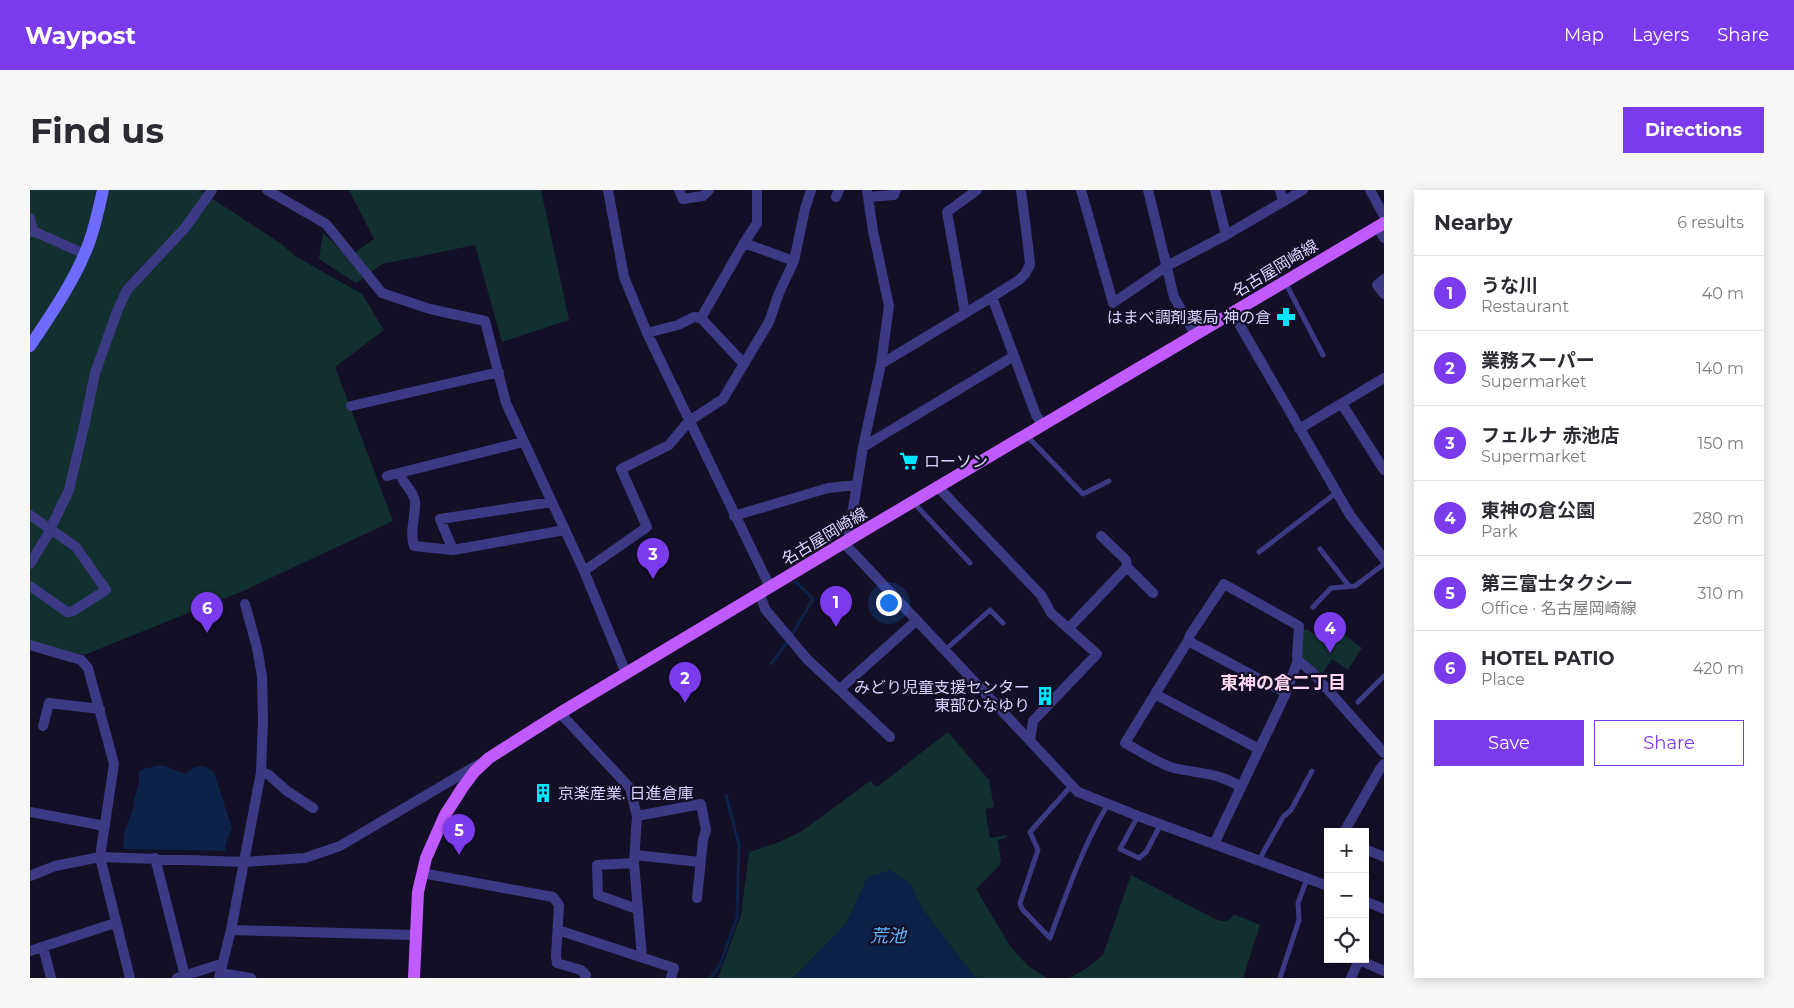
<!DOCTYPE html>
<html lang="en">
<head>
<meta charset="utf-8">
<style>
	body { margin:0; font-family:Montserrat,"Noto Sans JP",sans-serif; background:#f7f7f7; color:#2b2b33 }
	.controls { position:absolute; right:15px; bottom:15px; display:grid; overflow:hidden; border-radius:0px; box-shadow:0 2px 12px #0003 }
	.controls button { width:45px; height:45px; display:grid; place-items:center; padding:0; border:0; border-bottom:1px solid #e1e1e2; background:#fff; color:#2b2b33; font:25px sans-serif }
	.you { position:absolute; left:858px; top:412px; width:18px; height:18px; margin:-12px; border:4px solid #fff; border-radius:50%; background:#1a73e8; box-shadow:0 0 0 8px #1a73e833 }
	.badge { display:grid; place-items:center; width:32px; height:32px; border-radius:50%; background:#7c3aed; color:#fff; font-size:16px; font-weight:700 }
	.pin { position:absolute; translate:-50% -41px; filter:drop-shadow(0 1px 2px #0008) }
	.pin::after { content:''; position:absolute; top:26px; width:18px; height:15px; background:inherit; clip-path:polygon(0 0,100% 0,50% 100%) }
	.list { margin:0; padding:0; list-style:none }
	h2 { display:flex; justify-content:space-between; align-items:center; height:65px; margin:0; padding:0 20px; font-size:21px }
	h2 small { font-size:16px; font-weight:400; color:#7c7c81 }
	.list li { display:grid; grid-template-columns:32px 1fr auto; gap:15px; align-items:center; box-sizing:border-box; height:75px; padding:0 20px; border-top:1px solid #e1e1e2 }
	.list b { display:block; font-size:19px; white-space:nowrap }
	.list p { margin:0; font-size:16px; white-space:nowrap; color:#7c7c81 }
	.list em { font-size:16px; font-style:normal; color:#7c7c81 }
	.actions { display:flex; gap:10px; padding:15px 20px }
	.actions a { flex:1; padding:11px 0; border:1px solid #7c3aed; border-radius:0px; text-align:center; font-size:18px; color:#7c3aed }
	.actions .main { background:#7c3aed; color:#fff }
	.icon { flex:none; width:28px; height:28px; fill:none; stroke:currentColor; stroke-width:2; stroke-linecap:round; stroke-linejoin:round }
	.map { position:relative; flex:none; width:1354px; height:788px; overflow:hidden; border-radius:0px }
	header { display:flex; align-items:center; gap:30px; box-sizing:border-box; height:70px; padding:0 25px; background:#7c3aed; color:#fff }
	header strong { font-size:24px }
	nav { display:flex; gap:28px; margin-inline-start:auto; font-size:18px }
	.intro { display:flex; align-items:center; justify-content:space-between; box-sizing:border-box; height:120px; padding:0 30px }
	h1 { margin:0; font-size:35px }
	.button { padding:12px 22px; border-radius:0px; background:#7c3aed; color:#fff; font-size:18px; font-weight:700 }
	main { display:flex; gap:30px; padding:0 30px }
	aside { flex:1; background:#fff; border-radius:0px; box-shadow:0 2px 12px #0003 }
	.map>svg:first-child { display:block }
</style>
</head>
<body>
<header>
<strong>Waypost</strong>
<nav><a>Map</a><a>Layers</a><a>Share</a></nav>
</header>
<div class="intro"><h1>Find us</h1><a class="button">Directions</a></div>
<main>
<div class="map">
<svg width="1354" height="788" viewBox="0 0 1354 788">
	<rect width="100%" height="100%" fill="#130f26"/>
	<!-- green -->
	<path fill="#12302f" d="M0 0H173L172 2 250 53 265 66 332 104 354 140 305 177 363 331 213 401 54 465 0 454Z
		M319 0H511L539 130 472 152 445 55 352 74 326 93 289 69 293 43 319 67 344 49Z
		M1303 436 1332 458 1318 480 1302 469 1290 487 1271 468 1273 442 1276 439 1292 449Z
		M918 542 959 590 964 617 955 619 960 648 977 645V647L968 650 971 671 969 676 946 699 980 756 998 776 1017 788H948L943 785 893 720 879 692 838 687 816 734 763 788H688L711 725 719 662 747 653 772 641 840 591 847 597Z
		M1101 685 1185 729C1193 732 1199 733 1204 724L1230 735 1213 788H1036L1042 787 1058 777 1073 765Z"/>
	<!-- water -->
	<path fill="#0c2248" d="M129 575 135 576 155 584 165 577 174 576 184 582 202 638 195 656 196 661 93 659 94 644 103 618 104 610 109 593V581L114 579Z
		M860 680 879 692 893 720 943 785 948 788H763L816 734 838 687Z"/>
	<g fill="none" stroke-linecap="round" stroke-linejoin="round">
		<!-- stream -->
		<path stroke="#0c2248" stroke-width="3" d="M761 446 783 409 766 392
			M741 474 758 451
			M680 788 689 777 707 728 709 655 696 605"/>
		<!-- lane -->
		<path stroke="#3d3a85" stroke-width="5" d="M1255 92 1293 165
			M997 246 1053 304 1079 291
			M883 312 940 373
			M1290 359 1319 396
			M1229 362 1306 303
			M1283 417 1301 398 1325 396 1354 374
			M914 461 960 420 973 433
			M1328 512 1354 486
			M1041 596 1000 642 1008 660 990 713 992 719 1020 748C1037 702 1053 656 1078 614
			M1108 626 1090 659 1109 668 1116 662 1131 634
			M1229 670 1253 627 1261 620 1282 581
			M1250 788 1269 730 1268 713 1277 689"/>
		<!-- street -->
		<path stroke="#3d3a85" stroke-width="10" d="M237 0 296 34 352 103 400 119 455 131 476 213 554 381 596 483
			M578 0 594 87 617 143 740 397
			M649 0 653 9 673 6 679 0
			M1051 0 1083 113 1137 76 1196 45 1273 0
			M1118 0 1144 107 1165 144
			M1185 0 1196 45
			M1250 0 1253 12
			M1340 0 1354 26
			M806 7 809 0
			M838 7 864 5 866 0
			M0 28 3 41
			M1347 36 1354 48
			M0 42 3 41 55 64
			M714 53 727 33V0
			M764 71 775 19 781 0
			M1354 89 1347 95 1354 104
			M962 107 1006 225 1012 234
			M1202 122 1320 325 1354 369
			M935 123 917 22 947 0
			M671 128 714 174
			M851 174 962 107 989 90 995 84 1000 75 999 64 991 0
			M1312 214 1354 280
			M321 216 469 182
			M1269 239 1354 188
			M833 257 984 166
			M370 283C372 294 383 299 385 311 386 326 379 342 384 356L423 360
			M357 286 493 252
			M908 297 1011 405 1021 423 1067 464 1003 531 1000 551
			M522 312 410 329 423 360 535 340
			M0 325 46 357 76 400 43 421 37 422 0 396
			M704 326 798 298 827 295
			M818 350 833 257 851 174 859 116 843 41 837 0
			M814 353 1048 602 1108 626 1298 696
			M0 374 17 346 39 300 55 232 65 183 88 119 97 100 155 38 182 0
			M1097 377 1123 403
			M554 381 617 337 591 279 639 255 659 231 693 209 739 132 749 103 764 71 714 53 671 128 664 127 648 135 617 143
			M730 404 735 419 777 469 860 547
			M1039 438 1097 377 1096 370 1071 346
			M1158 451 1160 445 1194 394 1269 436 1267 467 1268 470
			M0 455 51 470 58 478 84 574 70 667 100 788
			M810 499 887 430
			M1125 504 1095 553C1108 560 1131 575 1144 578 1170 584 1187 582 1211 597
			M530 523 600 598 607 626 604 673 612 767
			M13 536 19 513 70 519
			M1229 559 1125 504 1158 451 1256 503
			M231 582 239 585 257 601 283 618
			M0 622 75 636
			M607 626 671 614 676 640 673 650 667 708
			M1314 642 1350 579 1354 574
			M1184 654 1256 503 1268 470 1283 483 1354 563
			M1335 659 1354 667
			M605 665 670 672
			M125 668 155 786
			M604 673 567 675 568 705 607 719
			M392 683 523 707 529 715 526 766 527 773 551 780 556 785 555 788
			M0 686 25 676 70 667 214 672 275 668 310 656 449 574
			M1335 711 1354 719
			M201 740 385 745
			M528 740 644 778 641 788
			M13 757 21 788
			M0 761 85 733
			M190 783 221 788
			M147 788 191 774
			M189 788 201 740 231 582 233 531 232 486 227 458 215 414
			M1321 788 1329 770 1354 781"/>
		<!-- secondary -->
		<path stroke="#6f6bff" stroke-width="12" d="M0 156C20 126 41 96 55 63 64 43 68 21 73 0"/>
		<!-- primary -->
		<path stroke="#c25bff" stroke-width="12" d="M384 788 388 702 396 668 415 625 433 597 445 581 459 568 530 523 835 340 1354 33"/>
	</g>
	<!-- icons -->
	<defs>
		<g id="pharmacy-bare" transform="scale(1.5)"><path d="M-2-6h4v4h4v4h-4v4h-4v-4h-4v-4h4Z" fill="#00e5ff" stroke="#130f26" stroke-width="2.5" paint-order="stroke"/></g>
		<g id="supermarket-bare" transform="scale(1.5)"><path d="M-6-5.5h2.5l.6 2H6L4.5 2H-2.5L-4.4-4H-6ZM-1.5 3.2a1.3 1.3 0 1 0 .1 0ZM3 3.2a1.3 1.3 0 1 0 .1 0Z" fill="#00e5ff" stroke="#130f26" stroke-width="2.5" paint-order="stroke"/></g>
		<g id="building-bare" transform="scale(1.5)"><path d="M-4-6H4V6H1V3H-1V6H-4ZM-2.5-4.3h1.7v1.8h-1.7ZM.8-4.3h1.7v1.8H.8ZM-2.5-1h1.7V.8h-1.7ZM.8-1h1.7V.8H.8Z" fill="#00e5ff" stroke="#130f26" stroke-width="2.5" paint-order="stroke"/></g>
	</defs>
	<g fill-rule="evenodd">
		<use href="#pharmacy-bare" x="1256" y="127"/>
		<use href="#supermarket-bare" x="879" y="271"/>
		<use href="#building-bare" x="1015" y="506"/>
		<use href="#building-bare" x="513" y="603"/>
	</g>
	<g text-anchor="middle" stroke-width="4.5" stroke-linejoin="round" paint-order="stroke">
		<!-- street labels -->
		<g font-size="16" fill="#d9d4ff" stroke="#130f26">
			<text transform="translate(1245 78) rotate(-31)" y="6">名古屋岡崎線</text>
			<text transform="translate(794 346) rotate(-31)" y="6">名古屋岡崎線</text>
		</g>
		<!-- poi labels -->
		<g font-size="16" fill="#d9d4ff" stroke="#130f26" text-anchor="end">
			<text x="1241" y="133">はまべ調剤薬局 神の倉</text>
			<text x="894" y="277" text-anchor="start">ローソン</text>
			<text x="1000" y="503">みどり児童支援センター<tspan x="1000" dy="18">東部ひなゆり</tspan></text>
			<text x="528" y="609" text-anchor="start">京楽産業. 日進倉庫</text>
		</g>
		<!-- neighbourhood labels -->
		<g font-size="18" font-weight="bold" fill="#ffd6f0" stroke="#130f26">
			<text x="1253" y="499">東神の倉二丁目</text>
		</g>
		<!-- water labels -->
		<g font-size="18" font-style="italic" fill="#62b6ff" stroke="#130f26">
			<text x="858" y="752">荒池</text>
		</g>
	</g>
</svg>
<div class="controls">
<button>+</button>
<button>−</button>
<button><svg class="icon" aria-label="locate" viewBox="0 0 24 24"><circle cx="12" cy="12" r="6"/><path d="M12 2v4M12 18v4M2 12h4M18 12h4"/></svg></button>
</div>
<div class="you"></div>
<div class="pin badge" style="left:806px;top:437px">1</div>
<div class="pin badge" style="left:655px;top:513px">2</div>
<div class="pin badge" style="left:623px;top:389px">3</div>
<div class="pin badge" style="left:1300px;top:463px">4</div>
<div class="pin badge" style="left:429px;top:665px">5</div>
<div class="pin badge" style="left:177px;top:443px">6</div>
</div>
<aside>
<h2>Nearby<small>6 results</small></h2>
<ul class="list">
<li><span class="badge">1</span><div><b>うな川</b><p>Restaurant</p></div><em>40 m</em></li>
<li><span class="badge">2</span><div><b>業務スーパー</b><p>Supermarket</p></div><em>140 m</em></li>
<li><span class="badge">3</span><div><b>フェルナ 赤池店</b><p>Supermarket</p></div><em>150 m</em></li>
<li><span class="badge">4</span><div><b>東神の倉公園</b><p>Park</p></div><em>280 m</em></li>
<li><span class="badge">5</span><div><b>第三富士タクシー</b><p>Office · 名古屋岡崎線</p></div><em>310 m</em></li>
<li><span class="badge">6</span><div><b>HOTEL PATIO</b><p>Place</p></div><em>420 m</em></li>
</ul>
<div class="actions"><a class="main">Save</a><a>Share</a></div>
</aside>
</main>
</body>
</html>
